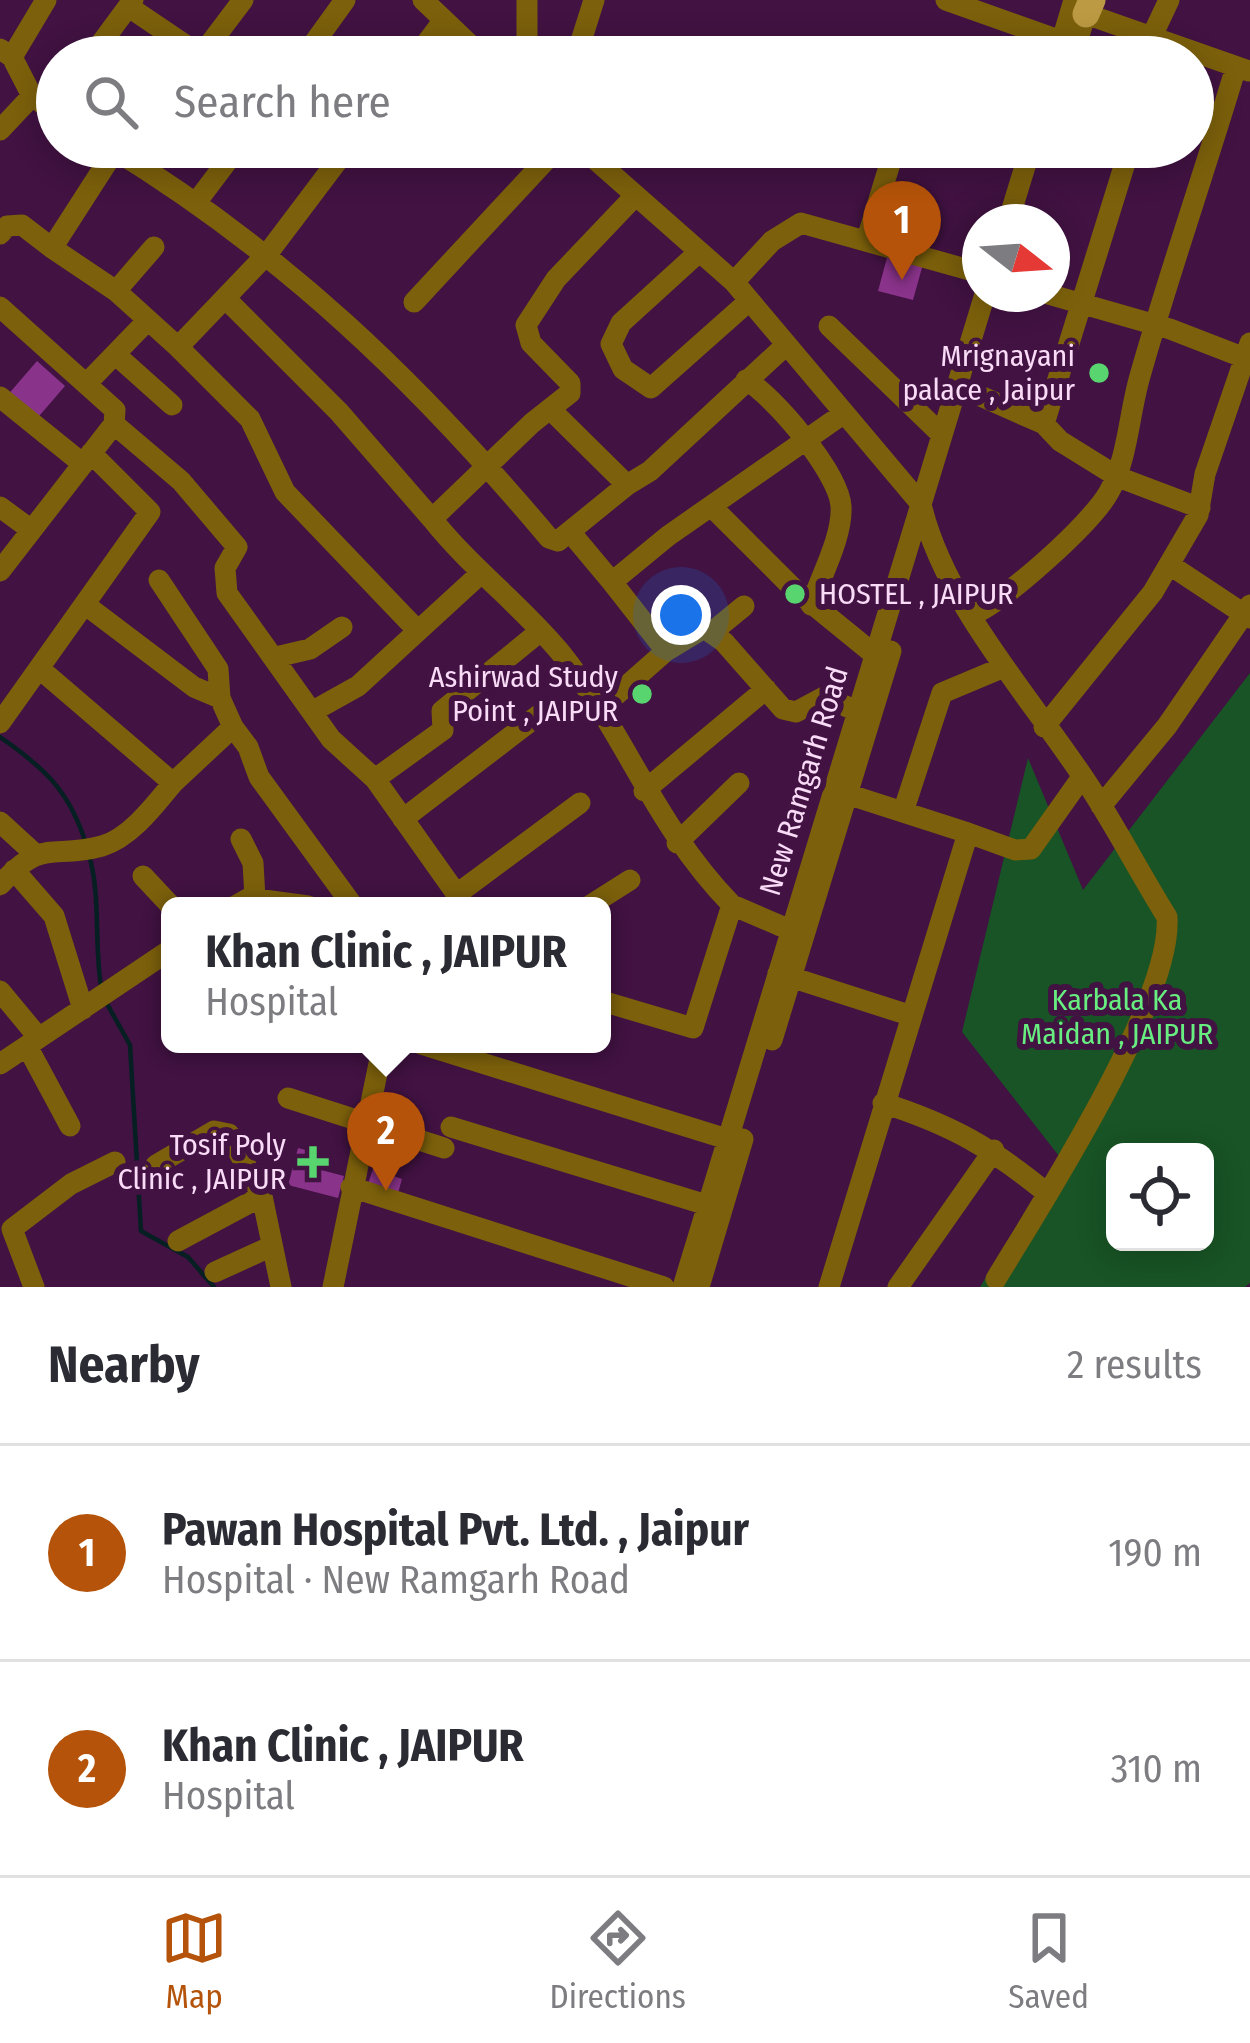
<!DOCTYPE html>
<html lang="en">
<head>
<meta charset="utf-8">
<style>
	body { margin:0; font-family:"Fira Sans Condensed",sans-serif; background:#f2f2f3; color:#2b2b33 }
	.controls { position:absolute; right:36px; bottom:36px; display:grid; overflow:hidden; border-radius:18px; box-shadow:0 6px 30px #0003 }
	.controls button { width:108px; height:108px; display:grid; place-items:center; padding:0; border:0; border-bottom:3px solid #e1e1e2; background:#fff; color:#2b2b33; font:60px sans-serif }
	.compass { position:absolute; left:962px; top:204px; width:108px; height:108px; border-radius:50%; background:#fff; box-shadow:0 6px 30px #0003; rotate:107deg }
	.you { position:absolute; left:681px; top:615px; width:42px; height:42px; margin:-30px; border:9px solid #fff; border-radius:50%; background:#1a73e8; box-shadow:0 0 0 18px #1a73e833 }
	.badge { display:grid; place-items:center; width:78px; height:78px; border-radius:50%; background:#b45309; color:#fff; font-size:39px; font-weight:700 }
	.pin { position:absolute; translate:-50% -99px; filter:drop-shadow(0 3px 6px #0008) }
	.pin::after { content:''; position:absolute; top:63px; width:42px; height:36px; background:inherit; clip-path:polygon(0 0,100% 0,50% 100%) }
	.popup { position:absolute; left:161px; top:897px; width:450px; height:156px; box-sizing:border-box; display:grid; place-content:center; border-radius:18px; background:#fff; filter:drop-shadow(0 3px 9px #0005); font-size:39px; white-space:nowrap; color:#7c7c81 }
	.popup b { font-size:45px; color:#2b2b33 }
	.popup::after { content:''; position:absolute; left:50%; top:100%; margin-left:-24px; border:24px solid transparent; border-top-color:#fff }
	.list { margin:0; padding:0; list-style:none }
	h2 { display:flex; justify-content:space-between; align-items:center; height:156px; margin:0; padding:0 48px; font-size:51px }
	h2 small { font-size:39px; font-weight:400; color:#7c7c81 }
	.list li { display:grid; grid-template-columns:78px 1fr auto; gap:36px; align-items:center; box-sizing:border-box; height:216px; padding:0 48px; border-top:3px solid #e1e1e2 }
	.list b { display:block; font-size:45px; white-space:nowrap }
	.list p { margin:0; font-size:39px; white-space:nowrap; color:#7c7c81 }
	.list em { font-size:39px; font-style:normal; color:#7c7c81 }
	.icon { flex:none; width:66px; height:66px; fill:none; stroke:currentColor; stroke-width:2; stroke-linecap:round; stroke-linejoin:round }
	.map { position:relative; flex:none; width:1250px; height:1287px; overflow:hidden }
	.search { position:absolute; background:#fff; box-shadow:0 6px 30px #0003; left:36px; right:36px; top:36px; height:132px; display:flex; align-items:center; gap:30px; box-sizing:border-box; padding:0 42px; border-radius:66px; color:#7c7c81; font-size:45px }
	.sheet { height:588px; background:#fff }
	nav { display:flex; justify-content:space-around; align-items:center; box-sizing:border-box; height:168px; border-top:3px solid #e1e1e2; background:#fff; font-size:33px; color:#7c7c81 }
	nav a { display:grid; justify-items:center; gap:6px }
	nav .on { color:#b45309 }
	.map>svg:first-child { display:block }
</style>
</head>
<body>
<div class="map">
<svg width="1250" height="1287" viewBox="0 0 1250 1287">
	<rect width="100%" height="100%" fill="#411242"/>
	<!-- green -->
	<path fill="#185425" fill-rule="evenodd" d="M1250 673V1283L1245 1287H980L1059 1156 962 1032 1028 758 1083 890ZM1115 1152H1205V1242H1115Z"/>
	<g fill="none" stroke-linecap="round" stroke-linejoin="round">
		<!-- stream -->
		<path stroke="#051f22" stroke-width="4.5" d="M0 737C45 768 70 792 86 844
			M89 855C101 896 94 943 101 986
			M106 1002 130 1045 141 1231 188 1257 214 1287"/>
	</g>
	<!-- building -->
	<path fill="#89338a" d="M888 254 923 264 913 300 878 291Z
		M37 361 65 386 34 422 6 397Z
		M298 1148 325 1155 321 1170 344 1176 338 1198 288 1185Z
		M373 1169 402 1179 396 1200 366 1190Z"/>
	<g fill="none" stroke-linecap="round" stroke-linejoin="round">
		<!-- minor -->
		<path stroke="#7c600b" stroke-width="21" d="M423 0 483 57
			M527 0V57
			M946 0 1061 41
			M129 7 203 57
			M1086 14 1249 71
			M1153 34 1169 0
			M0 49 12 57 46 0
			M12 57 32 96 57 114
			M91 57 133 0
			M200 57 243 0
			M304 57 345 0
			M416 57 443 21
			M576 57 594 0
			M1057 57 1074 0
			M1072 57 1090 1
			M0 130 32 96
			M110 147C285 254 418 382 549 538L558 541 627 485 551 410
			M581 147 734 282 921 504C944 605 1036 703 1091 789 1118 831 1141 875 1167 917 1173 1000 1042 1203 996 1279
			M115 150 52 248 116 291 178 347 268 253 348 147
			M441 151 444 147
			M635 196 556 279 526 325 531 343 570 383V393L532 423 432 519C471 568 521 605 560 652 626 734 654 825 732 905
			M198 200 238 147
			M1008 222 1031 147
			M0 234 7 226 22 225 52 248
			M867 239 895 147
			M699 252 621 323 611 344 623 369 651 388 749 301
			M734 282 772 241 801 223 980 273
			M116 291 154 247
			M1048 294 1170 329 1250 360
			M225 298 339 412 432 519
			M414 302 558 147
			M0 307 115 410 114 424 181 481 237 547 225 568 227 593 331 739 375 779 465 906
			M829 326 942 435
			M178 347 250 419 285 492 418 631
			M116 355 172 405
			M746 380C774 396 839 473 841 506 843 536 821 576 811 605
			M88 382 148 320
			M969 391 1044 424 1060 441 1118 477 1200 508
			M0 397 83 464
			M843 414 668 536 612 582 666 651 704 628 724 642 783 709 796 712 824 697 857 711
			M1044 424 1130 147
			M627 485 650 471 786 345
			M0 507 30 529
			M712 507 794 589 875 655
			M571 533 612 582
			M1170 565 1250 618
			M0 571 114 424
			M159 580 218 669 220 698 233 727
			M87 606 194 687 220 698
			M974 614C1007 599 1092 523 1109 492 1128 459 1129 413 1140 376 1169 273 1205 171 1236 67
			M711 633 744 606
			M276 657 310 649 342 627
			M40 669 173 783 233 727 248 747 259 777 353 906
			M315 710 358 686 479 575
			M598 711 666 651
			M0 723 150 512 91 453
			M1044 727 1153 592 1198 515 1205 474 1250 343
			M375 779 443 730 442 711 538 633
			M644 791 766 689
			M1101 806 1167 726 1250 605
			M903 812 942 693 1004 667
			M403 819 540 714
			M0 822 35 854
			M968 833 1015 850 1031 849 1082 777
			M241 839 253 863 255 898
			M677 843 739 783
			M14 870 54 916 83 1009
			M143 876 171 906
			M0 885C45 836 50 860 102 846 130 838 155 805 173 783
			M457 894 580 803
			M235 906 249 898 308 906
			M589 906 630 880
			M778 973 912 1016
			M0 991 39 1038
			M602 1001 693 1028 732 905 790 930
			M772 1040 891 651
			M421 1044 727 1139
			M27 1046 70 1126
			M0 1064 170 950
			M288 1098 444 1148
			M883 1103C952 1125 992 1148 1048 1194
			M451 1127 707 1205
			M156 1165 214 1131 229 1134 262 1196 281 1287
			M351 1187 664 1287
			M178 1241 262 1196
			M215 1272 272 1246
			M34 1287 12 1229 71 1184 115 1162
			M333 1287 383 1044
			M683 1287 985 294
			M699 1287 743 1139
			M829 1287 968 833 847 794
			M898 1287 994 1150"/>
		<!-- major -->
		<path stroke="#bc9a43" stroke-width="27" d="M1086 14 1092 0"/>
	</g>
	<!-- markers -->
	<g fill="#58d56f" stroke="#411242" stroke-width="4.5">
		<circle cx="1099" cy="373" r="12"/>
		<circle cx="795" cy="594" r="12"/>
		<circle cx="642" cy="694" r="12"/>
		<path d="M307 1144h12v12h12v12h-12v12h-12v-12h-12v-12h12z"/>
	</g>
	<g text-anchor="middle" stroke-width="12" stroke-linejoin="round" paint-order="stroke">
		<!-- poi labels -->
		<g font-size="30" fill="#f9dbf7" stroke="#411242" text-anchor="end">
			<text x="1075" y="366">Mrignayani<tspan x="1075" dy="34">palace , Jaipur</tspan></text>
			<text x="819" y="604" text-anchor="start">HOSTEL , JAIPUR</text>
			<text x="618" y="687">Ashirwad Study<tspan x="618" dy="34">Point , JAIPUR</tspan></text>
			<text x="286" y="1155">Tosif Poly<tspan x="286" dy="34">Clinic , JAIPUR</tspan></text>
		</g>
		<!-- street labels -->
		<g font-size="30" fill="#f9dbf7" stroke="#411242">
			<text transform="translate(804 781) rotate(-73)" y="10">New Ramgarh Road</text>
		</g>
		<!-- park labels -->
		<g font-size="30" fill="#68ed80" stroke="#411242">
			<text x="1117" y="1010">Karbala Ka<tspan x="1117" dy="34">Maidan , JAIPUR</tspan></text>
		</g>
	</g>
</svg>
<div class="controls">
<button><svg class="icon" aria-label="locate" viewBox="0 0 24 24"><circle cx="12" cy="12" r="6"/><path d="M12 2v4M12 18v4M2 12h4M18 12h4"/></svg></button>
</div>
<svg class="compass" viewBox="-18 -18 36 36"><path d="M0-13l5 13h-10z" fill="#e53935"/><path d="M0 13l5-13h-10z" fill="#7c7c81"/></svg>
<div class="you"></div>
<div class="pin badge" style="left:902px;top:280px">1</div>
<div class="pin badge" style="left:386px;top:1191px">2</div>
<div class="popup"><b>Khan Clinic , JAIPUR</b>Hospital</div>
<div class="search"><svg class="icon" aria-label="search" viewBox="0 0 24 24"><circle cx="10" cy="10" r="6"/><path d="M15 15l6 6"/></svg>Search here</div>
</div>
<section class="sheet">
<h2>Nearby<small>2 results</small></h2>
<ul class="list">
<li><span class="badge">1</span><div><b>Pawan Hospital Pvt. Ltd. , Jaipur</b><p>Hospital · New Ramgarh Road</p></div><em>190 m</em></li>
<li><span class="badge">2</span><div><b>Khan Clinic , JAIPUR</b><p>Hospital</p></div><em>310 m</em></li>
</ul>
</section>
<nav>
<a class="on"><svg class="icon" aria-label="map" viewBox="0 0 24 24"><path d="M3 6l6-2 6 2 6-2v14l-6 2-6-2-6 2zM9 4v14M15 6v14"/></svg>Map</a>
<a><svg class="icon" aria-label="directions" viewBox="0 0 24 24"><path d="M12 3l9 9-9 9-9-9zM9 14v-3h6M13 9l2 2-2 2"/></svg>Directions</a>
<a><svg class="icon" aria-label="saved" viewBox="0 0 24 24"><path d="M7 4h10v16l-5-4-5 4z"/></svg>Saved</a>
</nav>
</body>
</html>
